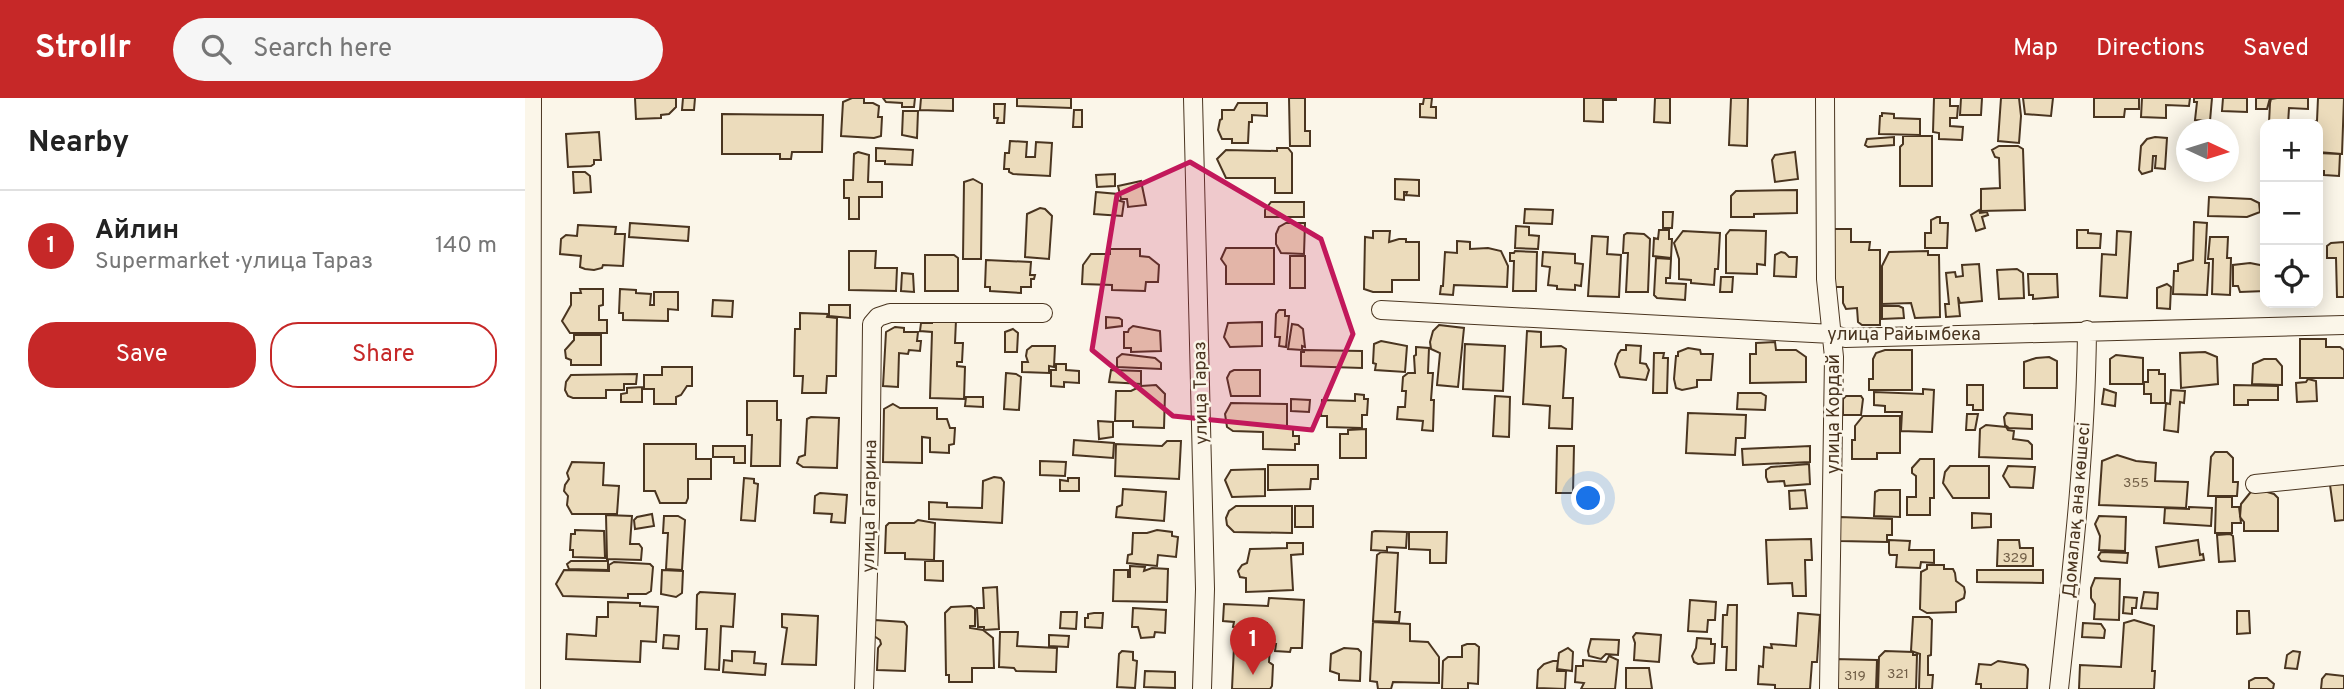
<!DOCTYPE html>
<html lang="en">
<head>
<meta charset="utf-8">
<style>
	body { margin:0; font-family:Overpass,sans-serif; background:#f6f6f6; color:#222 }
	.controls { position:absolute; right:21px; top:21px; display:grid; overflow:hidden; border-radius:14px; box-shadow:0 4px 18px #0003 }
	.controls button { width:63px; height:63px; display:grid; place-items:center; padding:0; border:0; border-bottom:2px solid #e0e0e0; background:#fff; color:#222; font:35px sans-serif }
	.compass { position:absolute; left:1651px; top:21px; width:63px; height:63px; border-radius:50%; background:#fff; box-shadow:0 4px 18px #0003; rotate:94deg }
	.you { position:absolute; left:1064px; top:401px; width:24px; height:24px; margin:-18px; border:5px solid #fff; border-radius:50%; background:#1a73e8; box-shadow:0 0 0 10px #1a73e833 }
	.badge { display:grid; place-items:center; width:46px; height:46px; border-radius:50%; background:#c62828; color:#fff; font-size:23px; font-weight:700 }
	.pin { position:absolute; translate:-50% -58px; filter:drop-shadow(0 2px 4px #0008) }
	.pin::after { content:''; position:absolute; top:37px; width:24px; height:21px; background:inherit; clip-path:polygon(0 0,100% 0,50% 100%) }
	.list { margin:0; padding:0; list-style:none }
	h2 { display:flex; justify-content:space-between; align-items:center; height:91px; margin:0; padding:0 28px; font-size:30px }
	h2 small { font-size:23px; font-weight:400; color:#767676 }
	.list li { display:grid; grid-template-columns:46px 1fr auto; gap:21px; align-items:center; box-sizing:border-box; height:112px; padding:0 28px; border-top:2px solid #e0e0e0 }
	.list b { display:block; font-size:26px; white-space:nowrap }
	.list p { margin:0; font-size:23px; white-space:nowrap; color:#767676 }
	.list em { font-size:23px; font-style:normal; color:#767676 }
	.actions { display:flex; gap:14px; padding:21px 28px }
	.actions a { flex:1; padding:16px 0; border:2px solid #c62828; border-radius:28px; text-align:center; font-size:24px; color:#c62828 }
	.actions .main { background:#c62828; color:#fff }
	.icon { flex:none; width:38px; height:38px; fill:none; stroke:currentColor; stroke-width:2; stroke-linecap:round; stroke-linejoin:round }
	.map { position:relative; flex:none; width:1819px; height:591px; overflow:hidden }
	header { display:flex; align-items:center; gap:42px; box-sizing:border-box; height:98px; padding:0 35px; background:#c62828; color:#fff }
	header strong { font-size:33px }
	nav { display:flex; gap:38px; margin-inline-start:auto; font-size:24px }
	.search { width:490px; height:63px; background:#f6f6f6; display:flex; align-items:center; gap:18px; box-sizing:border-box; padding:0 24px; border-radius:38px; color:#767676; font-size:26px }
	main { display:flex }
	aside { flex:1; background:#fff }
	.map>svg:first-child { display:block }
</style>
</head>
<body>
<header>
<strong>Strollr</strong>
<div class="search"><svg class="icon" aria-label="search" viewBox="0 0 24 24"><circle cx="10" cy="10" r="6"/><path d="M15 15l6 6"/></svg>Search here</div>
<nav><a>Map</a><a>Directions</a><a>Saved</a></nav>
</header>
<main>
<aside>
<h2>Nearby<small></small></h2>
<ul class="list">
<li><span class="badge">1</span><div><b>Айлин</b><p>Supermarket · улица Тараз</p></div><em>140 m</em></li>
</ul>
<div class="actions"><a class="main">Save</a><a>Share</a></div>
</aside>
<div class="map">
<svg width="1819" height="591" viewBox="0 0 1819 591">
	<rect width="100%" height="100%" fill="#fbf6e9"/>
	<!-- building -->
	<path fill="#ecdcbc" stroke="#4a3520" stroke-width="2" d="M110 0H151V9L144 16 136 17V20L111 21Z
		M158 0H170L169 12H157Z
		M327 0H339V5H348L354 8 353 19H357L356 38 349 40 316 38 318 4Z
		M358 0H390L389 9H377V5L361 4Z
		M396 0H428V13L395 12Z
		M492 0H546V10L492 8Z
		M764 0H780V33H785V48H765Z
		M899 0H907L906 9H911V20L895 19V6H898Z
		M1059 0H1091V2H1078V24L1059 23Z
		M1130 0H1145V25L1129 24Z
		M1206 0H1223L1222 48 1204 47Z
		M1409 0H1425V8H1433L1432 20H1425V28L1438 29 1437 42 1414 41V35L1408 34Z
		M1436 0H1457L1456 17H1435Z
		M1476 0H1494L1496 18 1494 45 1473 43Z
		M1498 0H1528L1526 18 1500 16Z
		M1569 0H1614V11H1600L1599 19H1569Z
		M1617 0H1665L1664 8 1641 7V20L1616 19Z
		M1669 0H1687L1685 23 1670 22 1672 4H1669Z
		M1698 0H1722V14L1697 13Z
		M1731 0H1745L1742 11H1731Z
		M1752 0H1783V11L1764 10 1763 26 1744 25 1745 5 1746 1Z
		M1793 0H1819L1817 56 1793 54V26H1788V23H1792Z
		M713 5H742V18L727 17V24H724L723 45H707V41H697L693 32 695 22 697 21V12H709Z
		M469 6H480L479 25H472L473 20H469Z
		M549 12H557V29H548Z
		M378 13H393L392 40 377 37Z
		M1357 15 1369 16V20L1395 21V37L1354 36 1355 18H1357Z
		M197 16 298 17 297 54H267L266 61H255V56H197Z
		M74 34 76 62H69V66L66 68 43 69 41 36Z
		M1378 38H1407V88H1375V49L1378 46Z
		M1369 39V47L1343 49 1340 47 1342 41Z
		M1630 39 1642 40 1640 71 1630 70 1631 58H1628L1627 73 1617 76 1614 72 1616 48 1622 41Z
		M485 43 502 44 501 59H510L511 44 527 45 525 78 488 76 484 74V71H479L480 55H484Z
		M1474 48H1493L1498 51 1500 112 1456 113V91L1475 90 1474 60 1470 59 1467 52Z
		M351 50 388 52 387 67 360 66V63H351Z
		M752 50H763L767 55V95H750V80H701L692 61 701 52 752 53Z
		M333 54 344 57 343 84H357V99H334V121H324V100H319V82H328L329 56Z
		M1270 54 1273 81 1250 84 1247 62 1250 57Z
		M1793 55 1815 56 1814 78 1799 77V73H1793Z
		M48 74H60L65 78 66 94 49 95Z
		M590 76V88L572 89 571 77Z
		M448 81 457 86 456 161H438L439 84Z
		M870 81 894 82V98L881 97 882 94H879V102L870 101Z
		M616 83 621 107 603 109 602 101H596L593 88Z
		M1272 92V115L1229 116V119H1206V98L1211 93Z
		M571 94 593 96 592 102 599 104 597 118 569 116Z
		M1684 99 1726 101 1734 105 1735 114 1722 119 1683 118Z
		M746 104H779V119H740V112Z
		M515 110 520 111 527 118 524 161 500 159 502 116Z
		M1000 111 1028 112 1027 126 999 125Z
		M1454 112 1455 115 1462 114 1463 117 1457 119 1460 130 1451 133 1446 117Z
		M1138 114H1148L1147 130H1138Z
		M1412 119H1415V125H1423L1422 150H1400V135H1406V122Z
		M1669 124 1682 125 1680 165H1684L1682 197 1648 196 1649 173H1653V166L1668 162Z
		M105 125 164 129 163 143 104 139Z
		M761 125H780L779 156 756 155 751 146V136L754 129Z
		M53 127 91 129 90 136H100L98 168 78 167 77 170 69 172 60 171 55 169 56 158 35 156 36 141 41 137 52 138Z
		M991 128 1004 129V137L1014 138 1013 151 990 150Z
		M1308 131H1326V144H1345L1344 152H1355V227H1337L1333 224 1332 210 1321 211 1318 205V189H1308Z
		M1134 132H1144V141H1147L1146 160 1128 158 1129 140 1133 141Z
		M1205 132 1241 133 1240 167 1232 166V176L1201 175V137Z
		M1552 132H1563V135L1576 136 1575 150H1552Z
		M848 133H865L864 144 874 141H881V144H894V182H867V194H848L839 191 840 139 848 140Z
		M1158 133 1195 135 1193 171H1190L1189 187 1166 185V182L1154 181V161L1149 145Z
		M1592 133 1606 134 1602 200 1575 198 1577 156 1591 157Z
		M1102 135 1119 136 1125 141 1123 194H1101L1103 155H1098L1099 137Z
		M1067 138 1083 139 1082 156 1096 157 1094 199 1063 198Z
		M1685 139H1703L1702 160H1706L1705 197 1687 196 1688 161H1683Z
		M932 143 945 144V151L963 150 976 153 983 168 982 189 929 187 928 197 915 196 916 188H918L920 154 932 155Z
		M1819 144V199H1812L1811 160H1802V148L1806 145Z
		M701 150H749V186H701V168L696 161Z
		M585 151H615V158L624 159 634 167 633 184H621L620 193 587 192V187L557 186 558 167 566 156H585Z
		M324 153H351L350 170H372L371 193 324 192Z
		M990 153 1012 154 1011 193H988L989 163H985V155H989Z
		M1403 153V157H1414L1415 219 1390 220 1386 205 1357 206V168L1364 154Z
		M1018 154 1050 156V165L1058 166 1056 188 1050 187V192L1032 191V188L1023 187 1025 169 1017 168Z
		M1256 154 1260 155 1264 159H1272L1271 179 1249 178 1250 157Z
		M400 157H429L433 160V193H400Z
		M765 158H780V190H765Z
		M1131 160 1146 161 1145 180H1141V185L1161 186 1160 202 1132 200 1129 197Z
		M461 162 506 164 505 177H510L509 181H506V189H496V195L465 193V189H460Z
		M1725 165 1735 167 1740 171V193L1715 194 1713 188H1708V167Z
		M1454 166 1457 203 1435 205 1433 199 1435 218 1421 219 1420 206H1424L1421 175 1430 174 1431 179 1438 178 1437 167Z
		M1492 171 1498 175 1499 200 1474 201 1472 172Z
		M377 175 388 176 389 194 376 193Z
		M1503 176H1532L1533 199 1508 201V197H1504Z
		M1196 179H1208L1207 194H1195Z
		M1642 186 1646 189 1645 211 1632 210V190Z
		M55 191H78V207L74 208V222H82V235H45L37 223 46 207V195H56Z
		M95 191 111 192V195L126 196 125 207H129V194H153V212L143 211V223L98 222V215H94Z
		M188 202 208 203 207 219 187 218Z
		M304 207H325V220L304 218Z
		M1357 208H1374L1378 210 1379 220 1357 221Z
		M754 212H760V218H764L761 249 754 248 755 239H750L751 216Z
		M275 215 303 216 302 219 312 220 311 278H302L301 295H277L278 278H269L270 231H275Z
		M581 219 594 220 597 222V228L581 230Z
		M407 221 431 222 430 245H438L437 264H432V268L440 269 439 301 405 300 407 234 395 233 396 225H407Z
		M737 224V248L705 249 699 239 703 225Z
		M767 226 773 227 778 231 780 249 777 248V252L763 251Z
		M914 227 939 230 933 289 912 287 915 255 906 251 905 244 908 233Z
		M608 228 635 233 636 253 606 254V250H599V234H603L604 231Z
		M370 229 379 230V234H393L392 243H396L395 253 384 252 383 256 374 255 373 289 358 288 361 234Z
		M488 231 493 235 492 254H480V234Z
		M1002 233 1016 234V249L1036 248 1041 251 1038 300H1048L1047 331 1024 330 1025 308 998 306Z
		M49 237H76V267H46V262L41 260 40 252 49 242Z
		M1775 241H1801V249H1815L1819 252V280H1775Z
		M856 243 882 248 880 274 850 272 851 266 848 265 849 246Z
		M1250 244 1251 252H1271L1281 259V284L1225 285V256H1231V245Z
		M940 246 980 248 978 293 938 291Z
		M1101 247 1116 248 1115 265 1121 266 1124 272 1121 282 1095 279 1090 266 1093 256 1096 252H1101Z
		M507 248H530L529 269 524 268V275L497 274V264H503L501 258 502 252Z
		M891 249 904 250 903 275H908L906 302H909L908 333 897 332 898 323 872 321 873 309H880L881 293H877L878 279 883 275H890L889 258 891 257Z
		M1163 250 1175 252 1176 256H1188L1186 282H1172V289L1157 292 1151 290 1149 281 1151 258H1153V254Z
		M779 252 837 253V270L776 268V254H779Z
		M1360 252H1387V292H1344V281H1348V261L1351 255Z
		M1680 254 1692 259 1693 286 1656 290 1655 255Z
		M1129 255H1139L1138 260H1143L1142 295H1128Z
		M597 256 630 260 636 265V271L592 269V260Z
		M1591 257 1618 260V286H1585V261Z
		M1524 259 1532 263V290H1499V264L1511 260Z
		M1739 261H1751L1757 268V287L1727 286 1728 266Z
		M531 266H541V272L554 273V285L539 284V289L526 288V272H531Z
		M137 269H167V288H162L156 297 151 299V306H129V291H119V277H137Z
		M586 272 616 273V286L584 284Z
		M709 272H735V298H706L702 280 705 274Z
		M1623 272H1634V276H1640V305H1626V296H1619V284H1623Z
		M481 275 491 276 496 279 494 312 479 311Z
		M112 276 111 286H99V292H81V300H48L43 298 40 292 41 284 46 277Z
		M1783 281 1791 283 1792 303 1772 304 1771 285 1781 284Z
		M631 287 640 296 639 330 608 329V323H590L591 293H606L616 288Z
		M1442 287H1458V312H1448V307H1442Z
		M1709 287 1753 288V302H1723V307H1709Z
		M117 289V304H96V296L102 295V290Z
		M1398 291 1409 292 1407 334 1376 333 1377 314H1360V308L1349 307V294L1398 296Z
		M1579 291 1591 295 1590 308 1577 306Z
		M1646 292 1660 293 1659 305 1655 304 1653 334 1639 332 1641 305 1645 306Z
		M1213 295H1236L1241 298 1240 312 1212 311Z
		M830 296 839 297V301H843L842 317H837V330L802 329V318H796L797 302 830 303Z
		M970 298 985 299 984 339 968 338Z
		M1321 298H1336L1338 301 1336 317H1318V301Z
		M441 299H458V309L440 308Z
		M766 301 785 302 784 314 766 313Z
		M222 303H252V322H256L255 368H226L227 337H222Z
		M706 305 762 306V330L768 331V338H774V346H770V352L738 351V334L708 333 702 329 700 316Z
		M368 306 375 310H412V321H422L425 330H430L429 346 424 347V355L405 354V340L397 339V365L358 364 359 311Z
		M1163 315 1221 317 1220 340H1211L1210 357 1161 355Z
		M1482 315 1507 317V331L1484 330 1480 327 1479 319Z
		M1442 316H1453L1450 332H1441Z
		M1338 318H1375V355H1352V361H1327V342H1330V328Z
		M286 319 314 320 312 370 278 369 272 365 274 359 280 357 282 321Z
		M573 323 588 324V339L574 341Z
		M1461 327 1481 329 1483 332 1489 333 1488 341 1503 343 1507 347V361L1454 359 1455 331Z
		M841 331V360H815V336H823V332Z
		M549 342 589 345 588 360 548 357Z
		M642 343H656L654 381 590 378 591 346 637 348Z
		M119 346H171V361H186V381H163V400L161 405H135L130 393H119Z
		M188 348H220V365H209V359H188Z
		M1032 348H1049L1048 395H1031Z
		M1285 348V364L1218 367 1217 351Z
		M1690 354H1702L1708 360V384H1713L1712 398H1683L1686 359Z
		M1592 357 1611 363 1631 365 1630 383 1663 384 1661 410 1574 407 1577 363Z
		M1395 361H1409V400H1405V417H1382V399H1391V378L1387 375V370Z
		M515 363 541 364 540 378 515 377Z
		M47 364 79 365 78 387 94 388 92 416H47L42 407 43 398 39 393 40 387 44 381 42 375Z
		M1284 366 1285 386 1260 388 1259 383 1243 384 1241 379V372L1246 369Z
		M743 367H793V381H786L785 391 743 392Z
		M1425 368H1464V400H1428L1418 385 1420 374Z
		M1483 368 1510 369 1508 390 1485 389 1478 378Z
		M740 371V398L707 399 700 382 706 372Z
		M469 379 476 380 479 384 477 425 404 421V404L422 405V409L457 410 458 383Z
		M219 380 229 381V385L233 386 230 423 216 422Z
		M543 380H554V393H535V382L543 383Z
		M1819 386V422L1810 423 1805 387Z
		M1729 390 1749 396 1753 400V433H1719V424L1715 419 1716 406Z
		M598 391 641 394 639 423 591 419 592 409 597 407Z
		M1280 392 1282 410 1265 411 1264 393Z
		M1354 392H1375V419L1349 418 1350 394Z
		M295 395 322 397 320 425 306 424 307 416 289 415 290 398Z
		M1691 399H1707V409H1714L1716 425H1707V435H1690Z
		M711 408H767V435L709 434 702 427 701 420 704 413Z
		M770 408H788V429H770Z
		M1664 409 1687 410 1686 428 1639 425 1640 410 1664 411Z
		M1447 415 1466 416V429L1447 430Z
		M127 416 129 428 110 431 109 422 112 419Z
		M81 417 107 418 105 446H114L117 450 116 462 82 461Z
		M139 418H153L160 422 157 472 141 471 143 435H138Z
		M1574 418 1601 419 1600 453 1574 452 1575 438 1570 426Z
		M1315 419 1367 421V437H1362V444L1315 443Z
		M393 422 410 425 409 462 380 461V455H360L361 428 364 425H389Z
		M50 432 79 433 80 460 48 459V452H45L46 436H50Z
		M632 432 647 434V438L653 439 651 459 633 457 632 468 602 465 603 457 607 456 608 435H622Z
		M850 433 882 434 881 450 862 449V453L846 452 847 434Z
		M884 434H922L921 465H905V452L884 451Z
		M1705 436 1708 438 1710 463 1694 464 1692 437Z
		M1286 441 1287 462H1280L1281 498H1268L1267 485 1243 486 1241 442Z
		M1364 442 1385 443 1384 452H1409V465L1396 464 1395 470 1371 469 1372 457H1365L1364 455Z
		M1473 442H1494L1495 450H1508V468H1472Z
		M1673 442 1675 457 1678 456 1679 462 1634 469 1631 449Z
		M762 445H778V456L766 457 768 492 721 494V480L715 479 713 473 717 467 722 465 725 451 762 450Z
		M856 454 873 455 870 514H875L874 524 848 523 852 457Z
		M1576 454 1603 455 1602 465 1576 463 1573 459Z
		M46 463H83V472L44 471 42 466Z
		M400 463H418V483L400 482Z
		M89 464 125 466 128 469 126 493 121 496H103V500L38 498 31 486 39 472 84 473V467Z
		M1402 467H1419V471H1428L1430 475 1431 483 1439 489 1440 494 1439 500 1431 504V514L1402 515 1395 511 1396 474 1402 471Z
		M605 468 620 469 619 473 627 470 643 471 642 504 588 503 589 472H603V479H605Z
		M137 472 158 473 157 495 151 499 136 496Z
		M1452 472H1518V485L1452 484Z
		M1570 480 1595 481 1594 522 1569 521 1570 506 1566 500V490Z
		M472 489 474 531 459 532V529H453L452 510H459L458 490Z
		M175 494 210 496 208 529 196 528 194 572 180 571 182 531H171L172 497Z
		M1619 494 1633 495 1632 511 1616 510Z
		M1599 499 1612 500 1611 510H1607V516L1598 515Z
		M744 500 779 502 777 550H766L765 554 750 553 751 546H741L742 525 717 524V530L708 529 709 524 698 523 699 506 743 508Z
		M1165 502 1191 504 1190 522H1183L1182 534 1163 533Z
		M83 504 115 505V508L133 509 131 544 116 543 115 564 41 561 42 536 71 538 72 519H83Z
		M1203 507H1212L1211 572H1201L1202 549H1197L1198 517H1202Z
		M446 508 450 511V528H445V530L458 532 468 540 469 570H447V584H424V577H421L420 515 426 509Z
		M608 510 641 512 640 535 630 534 629 539 616 540 613 529H607Z
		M1712 513H1724L1725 535 1712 536Z
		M536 514H552L551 531 535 530Z
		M569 515H578L577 530 560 529V520H563V516Z
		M1273 515 1295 517 1292 564H1287L1285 591H1250V587L1233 586 1234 568 1238 569 1239 549 1247 550 1246 546 1271 548Z
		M257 516 293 518 291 567 257 566 262 530 257 529Z
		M1388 519H1404L1407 522 1406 557 1403 558V577H1408L1407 591H1394L1395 556 1386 553Z
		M350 522 379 524 382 528 380 573 352 572 353 550 356 546 355 542 349 538Z
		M1609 522 1629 528 1627 573H1630L1629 591H1554L1555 567 1596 569 1599 525Z
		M848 524 885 526V543L903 544 914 559V585L868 584 866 591H853L852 584 845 583Z
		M1558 525 1576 526 1580 532 1579 540 1557 539Z
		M475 534H493L492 548 532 550 531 574 491 573 489 570 474 569Z
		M1111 535 1136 537 1134 564 1109 562 1110 545 1108 539Z
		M139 537 154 538 153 551 138 550Z
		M524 537 544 538 543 549 524 548Z
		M1172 540 1186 541V546H1190L1189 565 1173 566 1169 564 1167 558 1171 550Z
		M1066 541 1094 542 1093 557 1081 556 1076 561 1064 558 1063 553Z
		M942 546H950L954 549 953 586 943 585V591H917L918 563 923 559H937V548Z
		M709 548 745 550 744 564 748 567 747 588 745 591H707Z
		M819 550 833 551 836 554 835 583 814 582V576L805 573 806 556Z
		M1043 550 1048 554 1047 573 1032 571 1034 555Z
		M207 553 230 554 229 565 241 566 240 577 198 574 199 562 207 563Z
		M597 553 608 554V562L612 563 610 590 592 589 594 556Z
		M1360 553 1388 554V557H1392L1391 591H1353L1354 559Z
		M1768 553 1775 554 1772 571 1760 570 1762 557Z
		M1084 558 1093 562 1090 591H1056L1059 585 1050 584 1051 568H1058V562L1081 564Z
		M1309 561 1352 562 1351 591H1308Z
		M1028 563H1033L1032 573H1041L1040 591 1012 590 1013 572 1019 566Z
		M1473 563 1500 567 1503 571 1502 591H1456V586H1451L1454 566 1466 567Z
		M1101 570H1124L1127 591H1101Z
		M620 573 650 574V590L619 589Z
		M1801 576 1819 578V591H1796L1797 581Z
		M1730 580H1742L1749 586 1748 591H1724V583Z"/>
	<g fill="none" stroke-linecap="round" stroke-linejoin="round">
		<!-- street casing -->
		<g stroke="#4a3520" stroke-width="20">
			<path id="street" d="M668 0 680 491 677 591
				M1300 0 1301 181 1309 259 1304 591
				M856 212 1307 236 1320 240 1819 227
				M1730 386 1819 377
				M6 591 7 0
				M339 591 345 418 347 226 353 219 365 215H518
				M1534 591C1547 472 1561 352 1562 232"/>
		</g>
		<!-- street -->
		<use href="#street" stroke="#fbf6e9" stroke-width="18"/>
	</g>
	<!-- marked area -->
	<path fill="#c2185b" fill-opacity="0.2" stroke="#c2185b" stroke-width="5" stroke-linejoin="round" d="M665 64 796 141 828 236 787 332 648 318 567 252 592 97Z"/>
	<g text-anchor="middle" stroke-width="5" stroke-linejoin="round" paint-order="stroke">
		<!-- number labels -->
		<g font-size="14" fill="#725f47">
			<text x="1611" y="389">355</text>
			<text x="1490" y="464">329</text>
			<text x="1373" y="580">321</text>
			<text x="1330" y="582">319</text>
		</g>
		<!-- street labels -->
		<g font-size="18" fill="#4a3520" stroke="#fbf6e9">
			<text x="1379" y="242">улица Райымбека</text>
			<text transform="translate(675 295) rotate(-91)" y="6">улица Тараз</text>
			<text transform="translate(1308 316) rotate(-90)" y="6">улица Кордай</text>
			<text transform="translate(344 408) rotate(-89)" y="6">улица Гагарина</text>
			<text transform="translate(1551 412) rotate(-85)" y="6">Домалақ ана көшесі</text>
		</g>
	</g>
</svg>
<div class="controls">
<button>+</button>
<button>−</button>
<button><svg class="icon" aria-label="locate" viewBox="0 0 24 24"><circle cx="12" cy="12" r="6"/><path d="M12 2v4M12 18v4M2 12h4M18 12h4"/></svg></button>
</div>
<svg class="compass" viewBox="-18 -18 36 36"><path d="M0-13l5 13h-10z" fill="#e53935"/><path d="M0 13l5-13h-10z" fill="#767676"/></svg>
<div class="you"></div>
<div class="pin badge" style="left:728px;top:577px">1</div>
</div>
</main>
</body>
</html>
